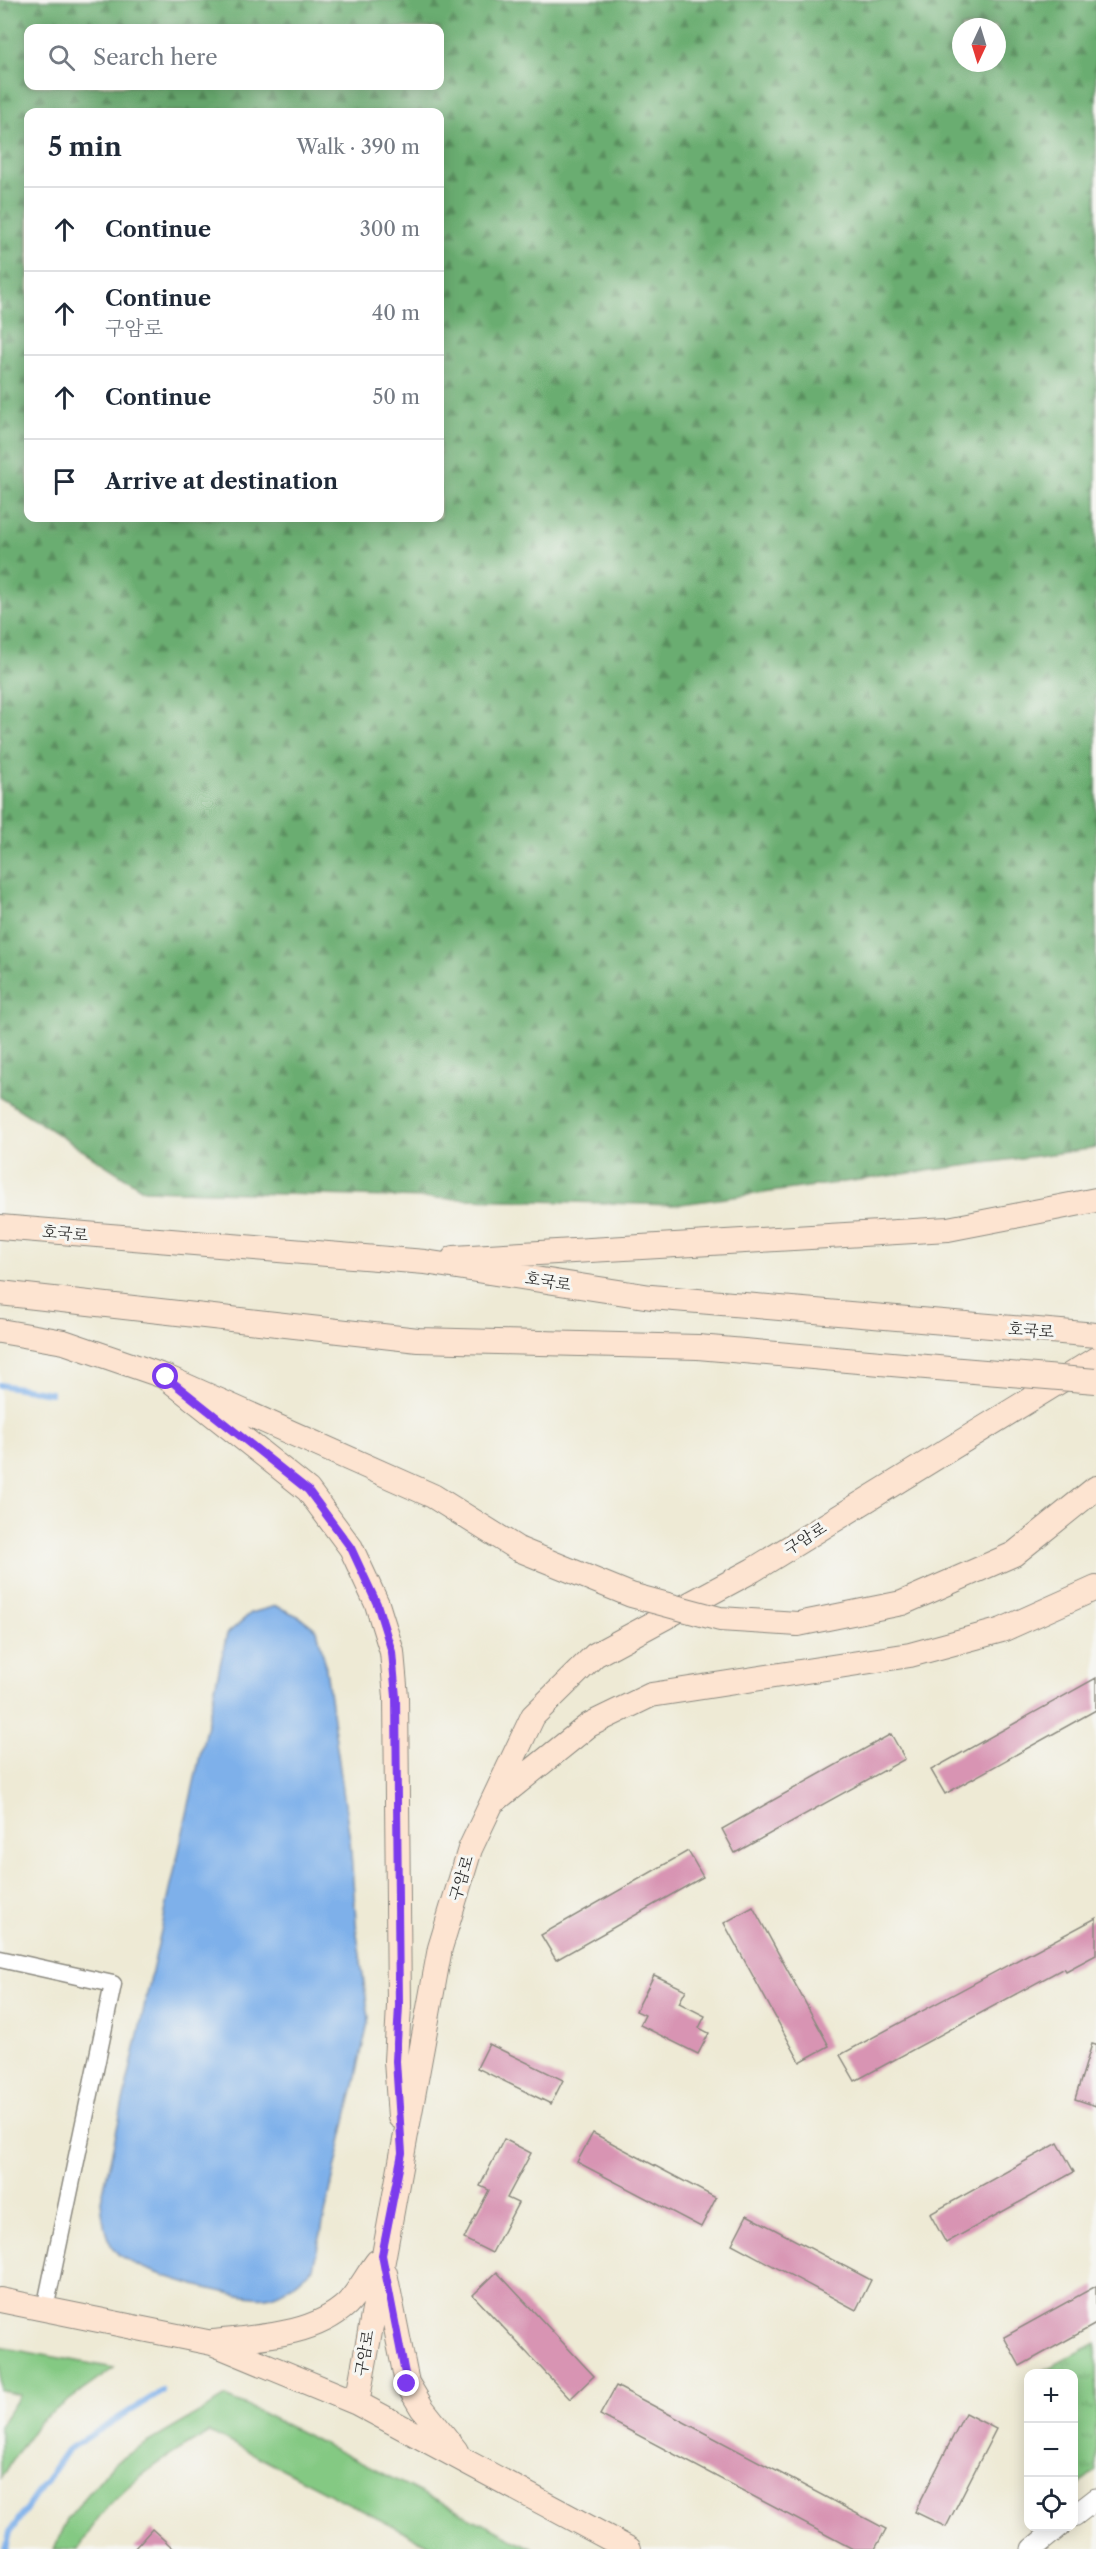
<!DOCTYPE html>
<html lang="en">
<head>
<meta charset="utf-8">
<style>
	body { margin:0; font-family:"Libre Caslon Text","Noto Serif KR",serif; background:#f2f2f3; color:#1f2937 }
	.controls { position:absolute; right:18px; bottom:18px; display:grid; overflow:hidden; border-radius:12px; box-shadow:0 3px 15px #0003 }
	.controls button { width:54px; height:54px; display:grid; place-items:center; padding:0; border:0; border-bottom:2px solid #e0e1e3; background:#fff; color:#1f2937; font:30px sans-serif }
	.compass { position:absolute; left:952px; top:18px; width:54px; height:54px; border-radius:50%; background:#fff; box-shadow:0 3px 15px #0003; rotate:184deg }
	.stop { position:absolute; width:18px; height:18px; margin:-14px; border:4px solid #7c3aed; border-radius:50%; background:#fff }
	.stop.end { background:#7c3aed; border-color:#fff; box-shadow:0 2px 6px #0008 }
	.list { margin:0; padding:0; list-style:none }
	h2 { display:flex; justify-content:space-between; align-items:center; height:78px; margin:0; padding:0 24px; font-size:26px }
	h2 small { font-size:20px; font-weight:400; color:#747a83 }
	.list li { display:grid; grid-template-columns:39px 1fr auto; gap:18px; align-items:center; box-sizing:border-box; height:84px; padding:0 24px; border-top:2px solid #e0e1e3 }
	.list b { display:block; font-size:22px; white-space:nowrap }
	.list p { margin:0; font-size:20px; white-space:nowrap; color:#747a83 }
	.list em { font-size:20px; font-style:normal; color:#747a83 }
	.icon { flex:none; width:33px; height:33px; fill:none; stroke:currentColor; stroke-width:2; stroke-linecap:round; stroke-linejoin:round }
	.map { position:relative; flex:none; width:1096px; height:2549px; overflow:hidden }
	.search { position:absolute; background:#fff; box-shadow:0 3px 15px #0003; left:24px; top:24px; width:420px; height:66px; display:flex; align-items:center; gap:15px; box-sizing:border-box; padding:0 21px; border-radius:12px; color:#747a83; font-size:22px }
	.panel { position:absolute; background:#fff; box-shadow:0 3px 15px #0003; left:24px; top:108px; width:420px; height:414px; border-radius:12px }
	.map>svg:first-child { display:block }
</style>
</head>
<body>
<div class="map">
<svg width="1096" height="2549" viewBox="0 0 1096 2549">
	<defs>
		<pattern id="forest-firs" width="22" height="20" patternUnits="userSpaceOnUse" patternTransform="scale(1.5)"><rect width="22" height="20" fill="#6bad71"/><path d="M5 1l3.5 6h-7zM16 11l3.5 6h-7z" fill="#588d5d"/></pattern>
		<pattern id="park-tufts" width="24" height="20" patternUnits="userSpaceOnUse" patternTransform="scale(1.5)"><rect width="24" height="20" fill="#84c983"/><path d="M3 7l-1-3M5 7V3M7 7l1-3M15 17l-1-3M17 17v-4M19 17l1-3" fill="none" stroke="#6ca36b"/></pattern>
	</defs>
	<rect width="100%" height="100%" fill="#f6f6f2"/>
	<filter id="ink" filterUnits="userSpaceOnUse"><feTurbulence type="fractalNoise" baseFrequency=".0167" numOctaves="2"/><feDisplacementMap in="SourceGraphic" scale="12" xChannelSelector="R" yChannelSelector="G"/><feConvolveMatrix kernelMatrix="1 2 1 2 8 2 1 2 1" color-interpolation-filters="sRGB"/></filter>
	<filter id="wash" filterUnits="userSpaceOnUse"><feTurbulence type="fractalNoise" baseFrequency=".008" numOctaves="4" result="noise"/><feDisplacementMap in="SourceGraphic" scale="24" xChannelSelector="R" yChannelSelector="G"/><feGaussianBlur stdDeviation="1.35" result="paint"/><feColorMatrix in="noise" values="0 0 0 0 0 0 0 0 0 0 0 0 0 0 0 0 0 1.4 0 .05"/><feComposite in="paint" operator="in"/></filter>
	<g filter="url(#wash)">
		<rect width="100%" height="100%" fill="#eeead5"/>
		<!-- grass -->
		<path fill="#84c983" stroke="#587a57" stroke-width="1.5" d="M0 2347 114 2368 39 2422 0 2478V2426L20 2395 0 2391Z
			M226 2397 256 2410 533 2549H437L210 2432C155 2463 109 2492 78 2549H54L67 2519 115 2462Z"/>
		<!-- forest -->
		<path fill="url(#forest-firs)" stroke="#4b6c4e" stroke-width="1.5" fill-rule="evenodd" d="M0 0H1096V1148L674 1205 144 1190 0 1097ZM961 27H997V63H961ZM28 28H440V86H28ZM28 112H440V518H28Z"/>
		<!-- park -->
		<path fill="url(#park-tufts)" stroke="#587a57" stroke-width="1.5" d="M1096 2343V2471L1074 2489V2374L1039 2373Z"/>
		<!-- water -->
		<path fill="#7eb0ea" stroke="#546e8a" stroke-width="1.5" d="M276 1606 300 1617 317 1630 325 1662 350 1840 357 1934 369 2018 313 2268C300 2279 284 2294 266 2297 242 2301 134 2271 117 2253 104 2239 103 2220 101 2201L227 1634 251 1613Z"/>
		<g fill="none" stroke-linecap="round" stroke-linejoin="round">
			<!-- stream -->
			<path stroke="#7eb0ea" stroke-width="6" d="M0 1385 51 1393
				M6 2549 10 2532 67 2450 162 2391"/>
		</g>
		<g id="blocks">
			<!-- building -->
			<path fill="#d894b3" d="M1096 1678V1710L945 1794 931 1770Z
				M891 1734 905 1759 735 1853 722 1829Z
				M688 1851 703 1877 556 1960 541 1935Z
				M753 1907 829 2046 800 2062 724 1923Z
				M1096 1918V1955L1066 1971 1064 1968 855 2081 840 2055Z
				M654 1975 686 1990 679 2003 705 2016 699 2028 709 2033 698 2054 640 2025 645 2015 636 2011Z
				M489 2044 563 2080 551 2104 477 2068Z
				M1092 2044 1096 2045V2106L1075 2099Z
				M593 2133 716 2198 701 2227 577 2162Z
				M504 2139 531 2153 507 2198 518 2203 492 2253 464 2239 489 2190 480 2186Z
				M1058 2143 1074 2172 946 2243 930 2214Z
				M747 2215 871 2280 856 2310 732 2244Z
				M497 2272 594 2376 570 2399 473 2295Z
				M1096 2286V2324L1020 2366 1004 2337Z
				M616 2386 886 2529 875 2549H853L600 2415Z
				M965 2413 996 2429 946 2527 915 2512Z
				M152 2529 174 2549H134Z"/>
		</g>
	</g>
	<g filter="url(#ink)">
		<use href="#blocks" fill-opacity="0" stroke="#8c8a80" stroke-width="1.5"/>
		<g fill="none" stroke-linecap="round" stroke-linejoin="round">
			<!-- minor casing -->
			<g stroke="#8c8a80" stroke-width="19">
				<path id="minor" d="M0 1959 113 1984 45 2309"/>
			</g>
			<!-- tertiary casing -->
			<g stroke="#8c8a80" stroke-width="23">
				<path id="tertiary" d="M1074 2516 1096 2499
					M1032 2549 1060 2526"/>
			</g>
			<!-- secondary casing -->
			<g stroke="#8c8a80" stroke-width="26">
				<path id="secondary" d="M0 1227 425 1262 651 1297 1096 1335
					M454 1258 948 1229 1096 1200
					M0 1293 418 1340 698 1347 949 1369
					M0 1331 64 1342 166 1377 433 1496 518 1549
					M166 1377 308 1490 351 1548 377 1604 392 1652 396 1697 399 2006 396 2061 400 2117
					M798 1624 902 1603 1014 1554 1096 1488
					M497 1799 589 1725 651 1695 910 1655 1002 1630 1096 1588
					M385 2273 407 2383 422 2408 456 2451
					M0 2300 212 2343 357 2403
					M213 2342C257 2337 313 2336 347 2304 358 2293 367 2275 377 2262
					M629 2549 357 2403 440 1948 470 1849 533 1716 595 1655 753 1570 1096 1359"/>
			</g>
			<!-- minor -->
			<use href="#minor" stroke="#fff" stroke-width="16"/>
			<!-- tertiary -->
			<use href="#tertiary" stroke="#fff" stroke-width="21"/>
			<!-- secondary -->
			<use href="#secondary" stroke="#fde4d1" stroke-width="24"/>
			<!-- secondary-bridge casing -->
			<g stroke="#8c8a80" stroke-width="26" stroke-linecap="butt">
				<path id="secondary-bridge" d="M949 1369 1096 1381
					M518 1549 631 1595 720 1619 798 1624"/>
			</g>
			<!-- secondary-bridge -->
			<use href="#secondary-bridge" stroke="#fde4d1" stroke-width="24"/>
		</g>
	</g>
	<g fill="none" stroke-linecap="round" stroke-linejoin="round" filter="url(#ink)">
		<!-- route -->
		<path stroke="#7c3aed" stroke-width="8" d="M166 1377 308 1490 351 1548 377 1604 392 1652 396 1697 399 2006 396 2061 402 2153 382 2255 407 2384"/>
	</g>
	<g text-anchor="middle" stroke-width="6" stroke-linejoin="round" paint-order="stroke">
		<!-- street labels -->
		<g font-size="16" fill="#2b2b2b" stroke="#f6f6f2">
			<text transform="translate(65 1233) rotate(5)" y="6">호국로</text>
			<text transform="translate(548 1281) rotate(9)" y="6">호국로</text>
			<text transform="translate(1031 1330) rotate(4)" y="6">호국로</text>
			<text transform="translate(805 1538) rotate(-32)" y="6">구암로</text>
			<text transform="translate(461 1878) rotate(-73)" y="6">구암로</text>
			<text transform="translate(364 2353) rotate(-80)" y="6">구암로</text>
		</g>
	</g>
</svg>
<div class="controls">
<button>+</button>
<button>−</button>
<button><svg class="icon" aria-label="locate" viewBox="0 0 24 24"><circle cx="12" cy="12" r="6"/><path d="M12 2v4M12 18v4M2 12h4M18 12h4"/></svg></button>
</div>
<svg class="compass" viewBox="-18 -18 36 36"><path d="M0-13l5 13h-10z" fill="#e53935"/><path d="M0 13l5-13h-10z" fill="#747a83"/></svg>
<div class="stop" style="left:166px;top:1377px"></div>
<div class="stop end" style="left:407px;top:2384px"></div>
<div class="search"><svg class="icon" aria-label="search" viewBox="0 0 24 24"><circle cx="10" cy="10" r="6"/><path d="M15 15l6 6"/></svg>Search here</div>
<section class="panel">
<h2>5 min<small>Walk · 390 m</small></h2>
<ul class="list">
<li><svg class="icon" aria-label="ahead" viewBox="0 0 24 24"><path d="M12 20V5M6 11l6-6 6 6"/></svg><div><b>Continue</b></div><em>300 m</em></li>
<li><svg class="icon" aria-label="ahead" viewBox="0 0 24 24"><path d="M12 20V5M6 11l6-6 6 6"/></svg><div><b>Continue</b><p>구암로</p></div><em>40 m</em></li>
<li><svg class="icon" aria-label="ahead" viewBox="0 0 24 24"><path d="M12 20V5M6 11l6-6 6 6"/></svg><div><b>Continue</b></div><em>50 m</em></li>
<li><svg class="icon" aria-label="arrive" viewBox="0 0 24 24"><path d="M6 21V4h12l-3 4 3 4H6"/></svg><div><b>Arrive at destination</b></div></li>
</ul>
</section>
</div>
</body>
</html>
